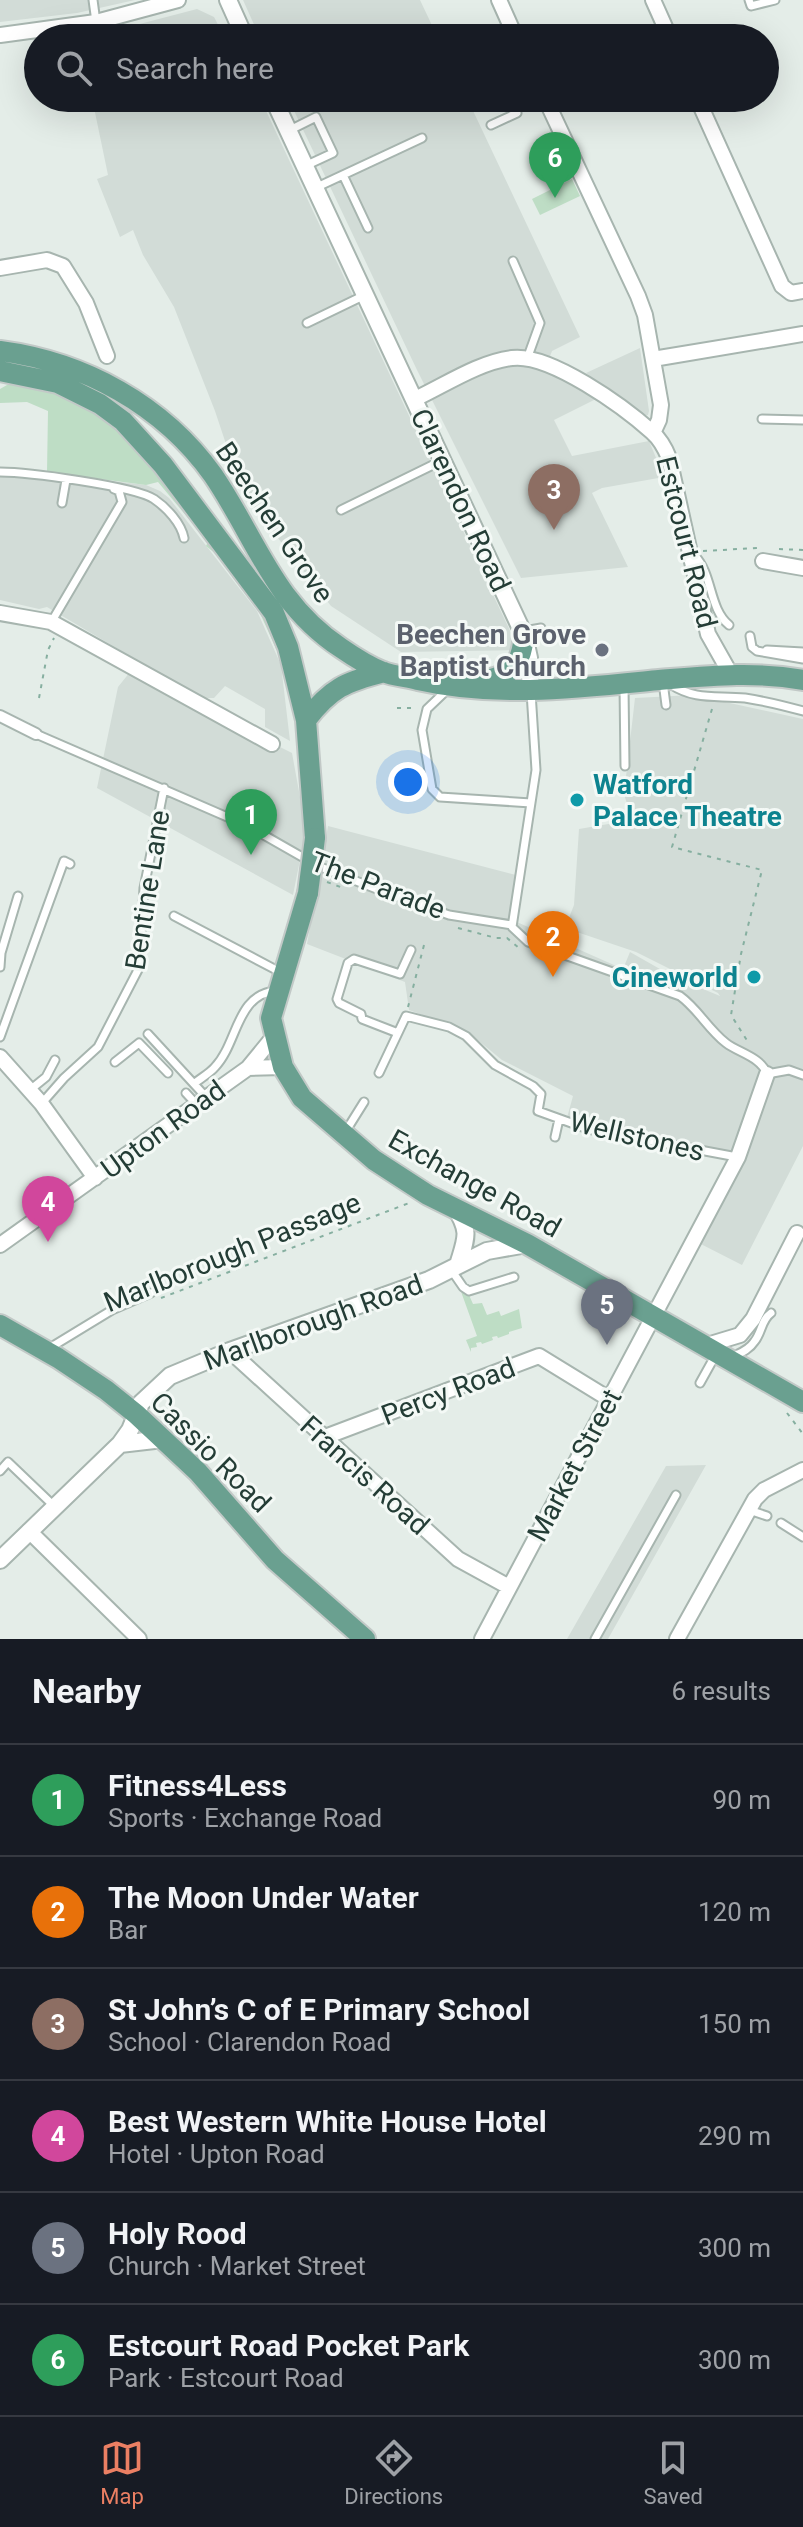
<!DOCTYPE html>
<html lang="en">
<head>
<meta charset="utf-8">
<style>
	body { margin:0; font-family:Roboto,sans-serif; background:#242831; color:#f1f3f6 }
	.you { position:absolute; left:408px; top:782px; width:28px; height:28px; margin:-20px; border:6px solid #fff; border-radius:50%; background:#1a73e8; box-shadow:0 0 0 12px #1a73e833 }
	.badge { display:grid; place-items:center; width:52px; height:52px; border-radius:50%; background:#eb7f63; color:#fff; font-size:26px; font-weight:700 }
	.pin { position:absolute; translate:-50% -66px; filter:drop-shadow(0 2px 4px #0008) }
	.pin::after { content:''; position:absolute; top:42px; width:28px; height:24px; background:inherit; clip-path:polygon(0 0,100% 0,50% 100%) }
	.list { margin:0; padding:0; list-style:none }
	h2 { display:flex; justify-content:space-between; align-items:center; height:104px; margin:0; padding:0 32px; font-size:34px }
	h2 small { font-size:26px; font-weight:400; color:#9ea1a6 }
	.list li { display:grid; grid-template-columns:52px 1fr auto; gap:24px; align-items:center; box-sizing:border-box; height:112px; padding:0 32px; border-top:2px solid #363941 }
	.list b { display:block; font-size:30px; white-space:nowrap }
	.list p { margin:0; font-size:26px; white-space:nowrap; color:#9ea1a6 }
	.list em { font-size:26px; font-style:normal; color:#9ea1a6 }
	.icon { flex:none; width:44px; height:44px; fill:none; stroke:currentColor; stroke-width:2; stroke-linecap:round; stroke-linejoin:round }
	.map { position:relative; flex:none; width:803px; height:1639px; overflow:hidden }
	.search { position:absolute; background:#171b24; box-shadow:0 8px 32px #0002; left:24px; right:24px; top:24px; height:88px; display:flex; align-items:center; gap:20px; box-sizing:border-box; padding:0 28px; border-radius:44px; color:#9ea1a6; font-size:30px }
	.sheet { height:776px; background:#171b24 }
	nav { display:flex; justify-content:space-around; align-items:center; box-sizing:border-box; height:112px; border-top:2px solid #363941; background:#171b24; font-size:22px; color:#9ea1a6 }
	nav a { display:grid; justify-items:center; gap:4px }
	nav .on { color:#eb7f63 }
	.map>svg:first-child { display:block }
</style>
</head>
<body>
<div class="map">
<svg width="803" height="1639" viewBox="0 0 803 1639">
	<rect width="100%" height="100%" fill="#e4ede8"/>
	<!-- built -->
	<path fill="#d2dcd7" d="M0 0H135L77 13 0 22Z
		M243 0H420L438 38H260Z
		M197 9 214 17 225 38H86Z
		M92 98H260L519 650 401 652 331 606 242 492 215 411 174 307 143 255 133 230 120 237 97 179 108 175Z
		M288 98H467L580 337 552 351 545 369 576 384 596 399 554 420 572 456 649 441 664 477 602 488 592 493 628 567 521 578 417 370Z
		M640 348 649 411 648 415 641 416 586 373Z
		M0 468 146 485 160 491 169 498 257 611 281 665 290 741 265 727V709L225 686 214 698H201L47 607 39 609 0 600Z
		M130 672 292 753 306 830 293 895 97 788 118 687Z
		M693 695 803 719V1146L742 1265 689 1238 729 1160 590 1133 565 1125 573 1096 502 1060 468 1032 409 1010 405 982 307 944 328 826 516 875 510 919 623 969 630 952 674 977 720 996 718 993 636 952 565 928 574 905 579 829 632 820 624 794 635 698Z
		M706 1465 608 1639H567L666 1466Z"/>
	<!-- green -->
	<path fill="#beddc5" d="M572 179 580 196 540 215 532 199Z
		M19 384 62 396 110 418 133 440 271 622 283 664 259 611 221 558 206 546 208 542 158 482 146 485 47 472 48 411 27 402 0 403V389L7 385Z
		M459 1286 469 1295 473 1304 482 1303 487 1315 499 1311 501 1316 519 1309 522 1328 509 1332V1334L498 1338 497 1336 492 1337 493 1340 482 1344 481 1342 476 1343 477 1347 471 1348V1352L466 1340 477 1336Z"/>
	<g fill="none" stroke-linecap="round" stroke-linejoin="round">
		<!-- service casing -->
		<g stroke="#a7b5af" stroke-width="11">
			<path id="service" d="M93 0 96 22
				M749 0 751 6 775 0
				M280 109 305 98
				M491 125 517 113
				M290 130 316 117 333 153 305 166
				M343 175 368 228
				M315 188 422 138
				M513 261 540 323 527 359
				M307 323 365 295
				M762 419 803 420
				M0 472C27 472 134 486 154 499 167 508 181 523 184 538
				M62 503 66 480
				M341 510 443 460
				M695 556C713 575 709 609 729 625
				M52 621 122 502 119 491 114 489
				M524 631 541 628
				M750 636 752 647 757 651 803 659
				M767 650 803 652
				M663 682 666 705
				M670 684C696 701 716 695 745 698 764 701 785 706 803 711
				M624 686 625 766
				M449 688 427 709 422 730 432 789 440 797 531 803
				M531 692 536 770 512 927 528 942 680 996C698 1009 708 1029 726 1043 739 1053 761 1057 767 1074L789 1070 803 1075
				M36 734 248 826 318 866 379 890 449 915 512 925
				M174 916 282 973
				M0 967 1 953 18 896
				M398 1033 362 1019 361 1014 339 1003 337 999 348 963 354 959 400 974 411 950
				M148 1034 206 1097
				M0 1037 64 861 70 864
				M115 1062 139 1043 168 1073
				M379 1073 406 1016 449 1027 466 1036 495 1065 533 1086 541 1094 538 1111 588 1129 737 1157
				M195 1083C201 1078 210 1073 215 1067 238 1043 236 994 276 991
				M30 1090 46 1077 55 1060
				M186 1093 197 1105
				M42 1103 64 1078 98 1047 139 968 144 888 164 788
				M344 1134 364 1102
				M555 1137 559 1119
				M452 1271 463 1287 469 1291 514 1277
				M48 1349 112 1310 151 1293
				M732 1357C740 1353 749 1350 754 1342 762 1333 761 1320 771 1313
				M700 1383 715 1356
				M0 1471 8 1462 54 1506
				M749 1510 767 1516
				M781 1523 803 1537
				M595 1639 676 1495"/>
		</g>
		<!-- pedestrian casing -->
		<g stroke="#a7b5af" stroke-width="14">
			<path id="pedestrian" d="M0 716 36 734"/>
		</g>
		<!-- minor casing -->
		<g stroke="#a7b5af" stroke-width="18">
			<path id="minor" d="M499 0 516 38
				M653 0 670 38
				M0 35 96 22 178 0
				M545 98 638 296 645 315 661 405 659 420 653 433
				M697 98 782 286 791 293 803 291
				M0 268 47 260 63 266 86 303 107 356
				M653 359 803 334
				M415 399C445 385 479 362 512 358 550 353 624 407 652 432 660 439 665 448 669 458L708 634 730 673
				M763 561 803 568
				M0 613 51 622 272 744
				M0 1057 41 1103 95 1178
				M248 1068 283 1067
				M0 1245 248 1068 275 1035
				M707 1345 740 1335 753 1319 797 1233
				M230 1351 458 1559 509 1587
				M325 1437 539 1356 609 1399
				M29 1531 139 1639
				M482 1639 738 1157 767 1074
				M677 1639 755 1499 764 1490 803 1470"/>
		</g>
		<!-- tertiary casing -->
		<g stroke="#a7b5af" stroke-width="20">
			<path id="tertiary" d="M228 0 245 38
				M273 98 524 635 529 658 531 690
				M455 1207C471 1233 466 1238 458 1265
				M120 1444 163 1439
				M0 1560 120 1444 130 1430 141 1403 170 1376 230 1351 429 1280 487 1251 527 1244"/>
		</g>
		<!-- primary casing -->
		<g stroke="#c2c9c7" stroke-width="24">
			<path id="primary" d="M0 351C84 362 163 405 213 475 256 538 273 603 341 648 354 657 368 666 383 672 394 676 407 677 418 680 497 698 579 688 659 680 708 676 754 671 803 680
				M0 371 58 383 100 404 123 421 163 465 274 613 288 647 306 720 315 838
				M475 683C509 676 521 671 524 635
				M306 720C331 688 345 682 384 672
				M308 893 271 1018 283 1067 302 1098 374 1160 428 1195 527 1244 803 1402
				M0 1325 58 1358 106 1390 136 1414 198 1472 275 1560 365 1639"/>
		</g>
		<!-- path -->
		<path stroke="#86afa0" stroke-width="2" stroke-dasharray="4 6" stroke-linecap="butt" d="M779 549 803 550
			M703 551 757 548
			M39 698 48 650 54 638
			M397 708H415
			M712 709 672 847 762 870 741 954 731 1015 748 1042
			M327 882 343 888
			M458 928 496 938H507L519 948
			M408 1007 424 945
			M161 1298 409 1203
			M787 1413 803 1434"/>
		<!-- service -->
		<use href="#service" stroke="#fff" stroke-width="7"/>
		<!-- pedestrian -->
		<use href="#pedestrian" stroke="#fff" stroke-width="10"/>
		<!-- minor -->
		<use href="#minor" stroke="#fff" stroke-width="14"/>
		<!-- tertiary -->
		<use href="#tertiary" stroke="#fff" stroke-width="16"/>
		<!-- primary -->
		<use href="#primary" stroke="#6aa090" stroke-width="20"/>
		<!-- primary-bridge casing -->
		<g stroke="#c2c9c7" stroke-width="24" stroke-linecap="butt">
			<path id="primary-bridge" d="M308 893 315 838"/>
		</g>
		<!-- primary-bridge -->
		<use href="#primary-bridge" stroke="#6aa090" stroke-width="20"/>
	</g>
	<!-- markers -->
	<circle fill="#6b7280" stroke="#f4f9f6" stroke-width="3" cx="602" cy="650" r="8"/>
	<g fill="#0f9aa8" stroke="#f4f9f6" stroke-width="3">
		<circle cx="577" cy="800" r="8"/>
		<circle cx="754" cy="977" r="8"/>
	</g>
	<g text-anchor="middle" stroke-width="6" stroke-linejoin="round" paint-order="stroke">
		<!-- street labels -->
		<g font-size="28" fill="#243d36" stroke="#f4f9f6">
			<text transform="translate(461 500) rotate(65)" y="10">Clarendon Road</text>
			<text transform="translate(275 522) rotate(56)" y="10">Beechen Grove</text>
			<text transform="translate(687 542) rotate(76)" y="10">Estcourt Road</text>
			<text transform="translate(378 885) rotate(21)" y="10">The Parade</text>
			<text transform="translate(147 890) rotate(-81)" y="10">Bentine Lane</text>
			<text transform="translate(163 1129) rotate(-36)" y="10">Upton Road</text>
			<text transform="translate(637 1136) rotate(13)" y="10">Wellstones</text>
			<text transform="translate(475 1183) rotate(29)" y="10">Exchange Road</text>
			<text transform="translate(232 1252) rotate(-22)" y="10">Marlborough Passage</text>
			<text transform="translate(313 1322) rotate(-20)" y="10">Marlborough Road</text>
			<text transform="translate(448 1391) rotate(-21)" y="10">Percy Road</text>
			<text transform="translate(211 1452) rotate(45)" y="10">Cassio Road</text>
			<text transform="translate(574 1465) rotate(-62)" y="10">Market Street</text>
			<text transform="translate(365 1475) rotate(42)" y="10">Francis Road</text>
		</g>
		<!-- worship labels -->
		<g font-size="28" font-weight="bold" fill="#5b616d" stroke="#f4f9f6" text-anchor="end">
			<text x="586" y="644">Beechen Grove<tspan x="586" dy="32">Baptist Church</tspan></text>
		</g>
		<!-- culture labels -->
		<g font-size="28" font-weight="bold" fill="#0d838f" stroke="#f4f9f6" text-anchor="start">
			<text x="593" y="794">Watford<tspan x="593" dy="32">Palace Theatre</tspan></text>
			<text x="738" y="987" text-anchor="end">Cineworld</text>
		</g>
	</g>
</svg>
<div class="you"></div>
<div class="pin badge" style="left:251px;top:855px;background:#2e9e5b">1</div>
<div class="pin badge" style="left:553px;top:977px;background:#e8710a">2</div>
<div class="pin badge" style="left:554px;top:530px;background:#8d6e63">3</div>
<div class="pin badge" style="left:48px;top:1242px;background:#d1479c">4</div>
<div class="pin badge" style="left:607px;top:1345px;background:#6b7280">5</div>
<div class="pin badge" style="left:555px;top:198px;background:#2e9e5b">6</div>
<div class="search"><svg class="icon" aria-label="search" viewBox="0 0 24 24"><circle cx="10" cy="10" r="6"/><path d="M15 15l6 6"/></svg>Search here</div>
</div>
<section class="sheet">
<h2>Nearby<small>6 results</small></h2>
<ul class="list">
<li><span class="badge" style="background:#2e9e5b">1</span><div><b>Fitness4Less</b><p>Sports · Exchange Road</p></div><em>90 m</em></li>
<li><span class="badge" style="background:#e8710a">2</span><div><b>The Moon Under Water</b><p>Bar</p></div><em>120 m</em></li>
<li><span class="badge" style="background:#8d6e63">3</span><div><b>St John’s C of E Primary School</b><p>School · Clarendon Road</p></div><em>150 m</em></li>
<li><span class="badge" style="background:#d1479c">4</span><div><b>Best Western White House Hotel</b><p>Hotel · Upton Road</p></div><em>290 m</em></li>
<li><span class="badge" style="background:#6b7280">5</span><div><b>Holy Rood</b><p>Church · Market Street</p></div><em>300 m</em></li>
<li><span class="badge" style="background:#2e9e5b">6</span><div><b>Estcourt Road Pocket Park</b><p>Park · Estcourt Road</p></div><em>300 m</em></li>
</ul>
</section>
<nav>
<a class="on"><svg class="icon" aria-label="map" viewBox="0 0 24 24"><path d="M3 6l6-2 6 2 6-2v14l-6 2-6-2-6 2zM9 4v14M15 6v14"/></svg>Map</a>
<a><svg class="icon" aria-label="directions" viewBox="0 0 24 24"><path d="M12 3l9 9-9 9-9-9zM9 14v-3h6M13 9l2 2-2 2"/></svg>Directions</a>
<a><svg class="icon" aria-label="saved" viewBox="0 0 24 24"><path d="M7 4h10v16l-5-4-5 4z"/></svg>Saved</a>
</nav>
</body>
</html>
